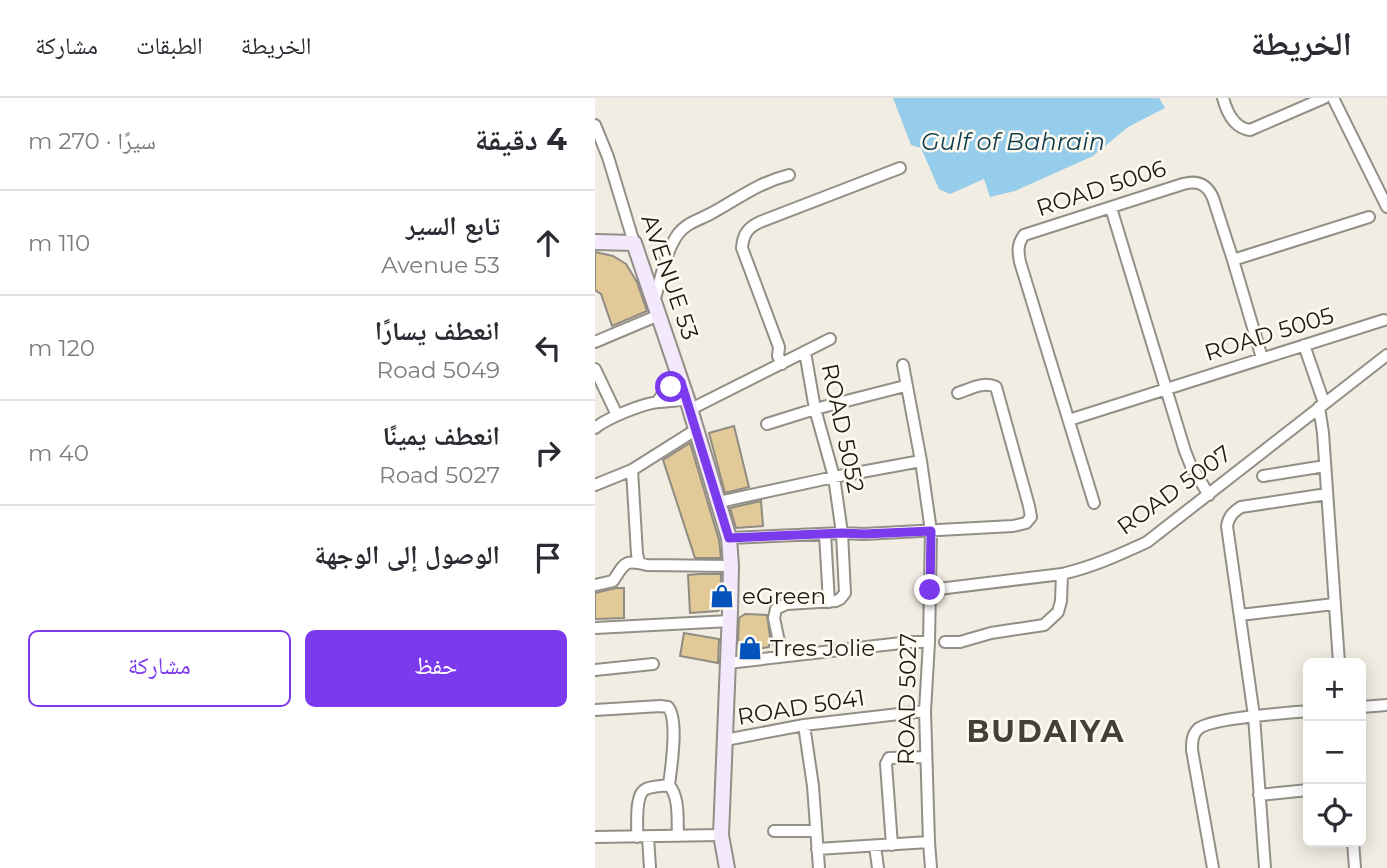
<!DOCTYPE html>
<html lang="ar">
<head>
<meta charset="utf-8">
<style>
	body { margin:0; font-family:Montserrat,"Noto Naskh Arabic",sans-serif; background:#f7f7f7; color:#2b2b33; direction:rtl }
	.controls { position:absolute; right:21px; bottom:21px; display:grid; overflow:hidden; border-radius:10px; box-shadow:0 4px 18px #0003 }
	.controls button { width:63px; height:63px; display:grid; place-items:center; padding:0; border:0; border-bottom:2px solid #e1e1e2; background:#fff; color:#2b2b33; font:35px sans-serif }
	.stop { position:absolute; width:21px; height:21px; margin:-16px; border:5px solid #7c3aed; border-radius:50%; background:#fff }
	.stop.end { background:#7c3aed; border-color:#fff; box-shadow:0 2px 7px #0008 }
	.list { margin:0; padding:0; list-style:none }
	h2 { display:flex; justify-content:space-between; align-items:center; height:91px; margin:0; padding:0 28px; font-size:30px }
	h2 small { font-size:23px; font-weight:400; color:#7c7c81 }
	.list li { display:grid; grid-template-columns:46px 1fr auto; gap:21px; align-items:center; box-sizing:border-box; height:105px; padding:0 28px; border-top:2px solid #e1e1e2 }
	.list b { display:block; font-size:26px; white-space:nowrap }
	.list p { margin:0; font-size:23px; white-space:nowrap; color:#7c7c81 }
	.list em { font-size:23px; font-style:normal; color:#7c7c81 }
	.actions { display:flex; gap:14px; padding:21px 28px }
	.actions a { flex:1; padding:16px 0; border:2px solid #7c3aed; border-radius:10px; text-align:center; font-size:24px; color:#7c3aed }
	.actions .main { background:#7c3aed; color:#fff }
	.icon { flex:none; width:38px; height:38px; fill:none; stroke:currentColor; stroke-width:2; stroke-linecap:round; stroke-linejoin:round }
	.map { position:relative; flex:none; width:792px; height:770px; overflow:hidden; direction:ltr }
	header { display:flex; align-items:center; gap:42px; box-sizing:border-box; height:98px; padding:0 35px; background:#fff; border-bottom:2px solid #e1e1e2 }
	header strong { font-size:33px }
	nav { display:flex; gap:38px; margin-inline-start:auto; font-size:24px }
	main { display:flex }
	aside { flex:1; background:#fff }
	.map>svg:first-child { display:block }
</style>
</head>
<body>
<header>
<strong>الخريطة</strong>
<nav><a>الخريطة</a><a>الطبقات</a><a>مشاركة</a></nav>
</header>
<main>
<div class="map">
<svg width="792" height="770" viewBox="0 0 792 770">
	<rect width="100%" height="100%" fill="#f1ede3"/>
	<!-- water -->
	<path fill="#95cdea" d="M298 0H564L570 10 533 29 498 58 420 93 395 99 389 81 355 96 344 91 326 50 316 47Z"/>
	<!-- building -->
	<path fill="#e2ca98" stroke="#908c83" stroke-width="2" d="M0 154 18 158 31 166 42 184 52 213 17 228 6 196 0 192Z
		M139 328 154 389 130 395 114 335Z
		M95 345 124 442 126 460H100L68 362Z
		M166 403 168 428 141 430 135 410Z
		M105 476H126L125 511 123 513 95 515 93 477Z
		M21 490H29V520L0 521V495Z
		M150 516 172 517 175 538 174 549 157 552 149 551 143 546 144 520Z
		M89 535 124 541 123 565 85 558Z"/>
	<g fill="none" stroke-linecap="round" stroke-linejoin="round">
		<!-- street casing -->
		<g stroke="#938f86" stroke-width="14">
			<path id="street" d="M628 0C632 15 639 30 655 32L729 0
				M738 0 792 109
				M0 27 13 59 39 145
				M516 110 590 353 596 368 614 397
				M638 162 774 119
				M59 203C66 182 70 154 83 136 91 125 104 122 115 116 143 101 162 85 194 77
				M0 244 64 217
				M709 247 729 305
				M187 266 183 258 184 249 147 150C148 137 152 130 165 124L305 70
				M308 267 326 363 336 433 334 544 330 613 334 744 336 770
				M0 271 22 317
				M62 304 70 293 86 284
				M724 309 728 335 744 565
				M96 311 235 241
				M474 322 789 222
				M172 326 220 311 310 288
				M0 330C12 320 49 305 64 304 74 303 83 303 92 301
				M37 372 42 456 44 464
				M668 378 730 368
				M0 387 37 372 102 331
				M124 404 239 379 326 363
				M499 405 425 164C423 153 422 147 429 137L588 86C603 82 612 86 618 100L638 162 667 260
				M230 436 234 504
				M134 440 247 435 269 436 418 428 431 425 436 419 434 408 401 289C389 283 375 291 363 295
				M0 487 18 483C30 465 29 461 52 467L136 468
				M335 492 467 476C497 469 524 457 552 444L792 257
				M645 517 739 506
				M0 530 135 523
				M350 544H365L396 535 449 527 463 514 466 503 467 476
				M187 558 179 520 181 511 191 506 241 503 245 501 250 495 247 435 239 379 220 311 210 254
				M133 565 315 544H334
				M0 572 58 566
				M766 609 792 607
				M0 612 65 608 73 609C84 622 76 670 74 687
				M209 627 218 688 224 770
				M130 642 209 627 330 613
				M74 687C85 700 82 722 83 738
				M664 697 713 692
				M179 733H221
				M0 739 126 737
				M42 739C43 727 39 696 51 691 57 688 67 688 74 687
				M53 739 55 770
				M758 744 760 770
				M297 747 291 666 294 660 331 659
				M280 748 283 770
				M222 751 334 744
				M618 770 597 652C597 644 597 637 603 631 615 620 693 615 713 613
				M670 770 659 618 632 428C634 418 638 414 646 409L732 396"/>
		</g>
		<!-- secondary casing -->
		<g stroke="#938f86" stroke-width="18">
			<path id="secondary" d="M0 144 39 145 92 301 134 440 136 468 135 514 126 737 132 770"/>
		</g>
		<!-- street -->
		<use href="#street" stroke="#fff" stroke-width="10"/>
		<!-- secondary -->
		<use href="#secondary" stroke="#f4e8fc" stroke-width="14"/>
	</g>
	<g fill="none" stroke-linecap="round" stroke-linejoin="round">
		<!-- route -->
		<path stroke="#7c3aed" stroke-width="9" d="M76 289 86 284 134 440 247 435 269 436 336 433 335 492"/>
	</g>
	<!-- icons -->
	<defs>
		<g id="shop-bare" transform="scale(1.89)"><path d="M-5-2.5h2.3a2.7 3.5 0 0 1 5.4 0H5L5.5 6h-11ZM-1.5-2.5h3a1.5 2.3 0 0 0-3 0Z" fill="#0452bc" stroke="#fffaf0" stroke-width="2.5" paint-order="stroke"/></g>
	</defs>
	<g fill-rule="evenodd">
		<use href="#shop-bare" x="127" y="498"/>
		<use href="#shop-bare" x="155" y="550"/>
	</g>
	<g text-anchor="middle" stroke-width="5" stroke-linejoin="round" paint-order="stroke">
		<!-- street labels -->
		<g font-size="23" fill="#1d1b18" stroke="#fffaf0">
			<text transform="translate(506 90) rotate(-18)" y="8">ROAD 5006</text>
			<text transform="translate(75 179) rotate(71)" y="8">AVENUE 53</text>
			<text transform="translate(674 236) rotate(-17)" y="8">ROAD 5005</text>
			<text transform="translate(248 330) rotate(78)" y="8">ROAD 5052</text>
			<text transform="translate(579 392) rotate(-36)" y="8">ROAD 5007</text>
			<text transform="translate(312 601) rotate(-89)" y="8">ROAD 5027</text>
			<text transform="translate(206 609) rotate(-9)" y="8">ROAD 5041</text>
		</g>
		<!-- poi labels -->
		<g font-size="23" fill="#1d1b18" stroke="#fffaf0" text-anchor="start">
			<text x="147" y="506">eGreen</text>
			<text x="175" y="558">Tres Jolie</text>
		</g>
		<!-- water labels -->
		<g font-size="24" font-style="italic" fill="#0f3f53" stroke="#fffaf0">
			<text x="418" y="52">Gulf of Bahrain</text>
		</g>
		<!-- district labels -->
		<g font-size="30" font-weight="bold" letter-spacing="2" fill="#434038" stroke="#fffaf0">
			<text x="451" y="644">BUDAIYA</text>
		</g>
	</g>
</svg>
<div class="controls">
<button>+</button>
<button>−</button>
<button><svg class="icon" aria-label="locate" viewBox="0 0 24 24"><circle cx="12" cy="12" r="6"/><path d="M12 2v4M12 18v4M2 12h4M18 12h4"/></svg></button>
</div>
<div class="stop" style="left:76px;top:289px"></div>
<div class="stop end" style="left:335px;top:492px"></div>
</div>
<aside>
<h2>4 دقيقة<small>سيرًا · 270 m</small></h2>
<ul class="list">
<li><svg class="icon" aria-label="ahead" viewBox="0 0 24 24"><path d="M12 20V5M6 11l6-6 6 6"/></svg><div><b>تابع السير</b><p>Avenue 53</p></div><em>110 m</em></li>
<li><svg class="icon" aria-label="left" viewBox="0 0 24 24"><path d="M17 20v-9H6M10 6l-5 5 5 5"/></svg><div><b>انعطف يسارًا</b><p>Road 5049</p></div><em>120 m</em></li>
<li><svg class="icon" aria-label="right" viewBox="0 0 24 24"><path d="M7 20v-9h11M14 6l5 5-5 5"/></svg><div><b>انعطف يمينًا</b><p>Road 5027</p></div><em>40 m</em></li>
<li><svg class="icon" aria-label="arrive" viewBox="0 0 24 24"><path d="M6 21V4h12l-3 4 3 4H6"/></svg><div><b>الوصول إلى الوجهة</b></div></li>
</ul>
<div class="actions"><a class="main">حفظ</a><a>مشاركة</a></div>
</aside>
</main>
</body>
</html>
